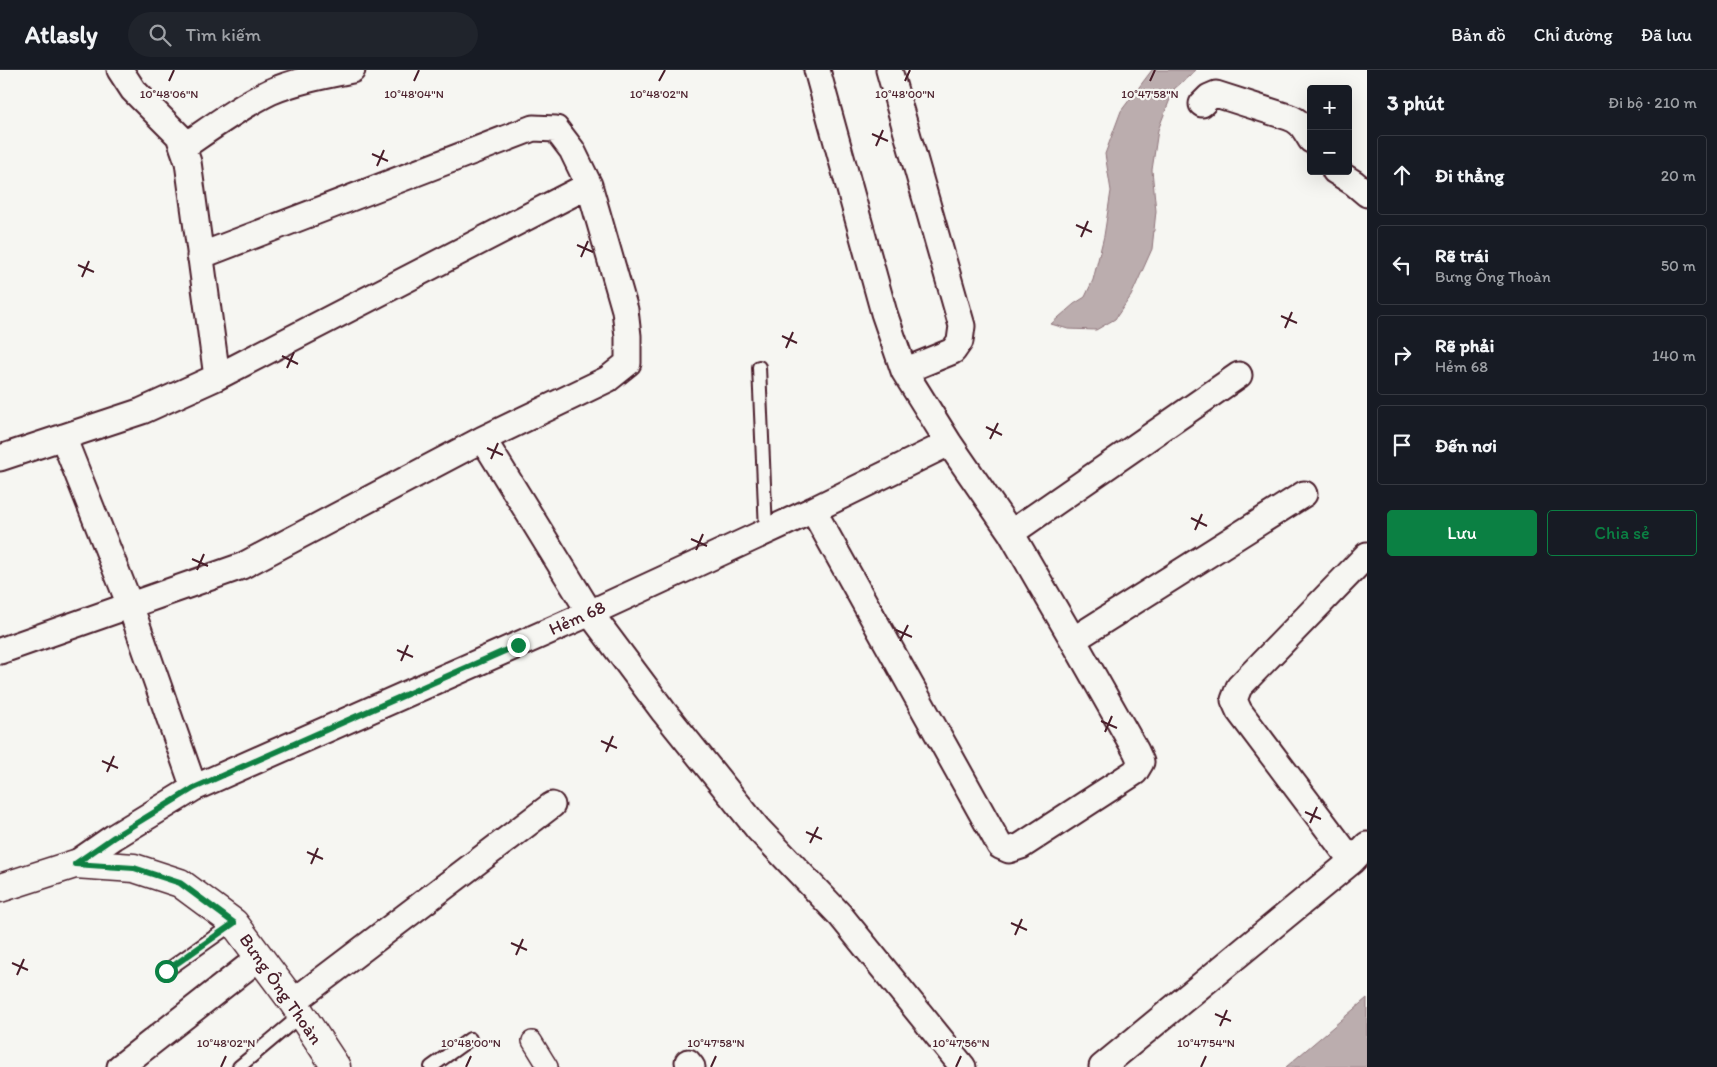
<!DOCTYPE html>
<html lang="vi">
<head>
<meta charset="utf-8">
<style>
	body { margin:0; font-family:Itim,sans-serif; background:#20242c; color:#f1f3f6 }
	.controls { position:absolute; right:15px; top:15px; display:grid; overflow:hidden; border-radius:5px; box-shadow:0 5px 20px #0002 }
	.controls button { width:45px; height:45px; display:grid; place-items:center; padding:0; border:0; border-bottom:1px solid #363941; background:#171b24; color:#f1f3f6; font:25px sans-serif }
	.stop { position:absolute; width:15px; height:15px; margin:-11px; border:4px solid #0b8043; border-radius:50%; background:#fff }
	.stop.end { background:#0b8043; border-color:#fff; box-shadow:0 1px 5px #0008 }
	.list { margin:0; padding:0; list-style:none }
	h2 { display:flex; justify-content:space-between; align-items:center; height:65px; margin:0; padding:0 20px; font-size:21px }
	h2 small { font-size:16px; font-weight:400; color:#9ea1a6 }
	.list li { display:grid; grid-template-columns:32px 1fr auto; gap:15px; align-items:center; box-sizing:border-box; height:80px; margin:0 10px 10px; padding:0 10px; border:1px solid #363941; border-radius:5px }
	.list b { display:block; font-size:19px; white-space:nowrap }
	.list p { margin:0; font-size:16px; white-space:nowrap; color:#9ea1a6 }
	.list em { font-size:16px; font-style:normal; color:#9ea1a6 }
	.actions { display:flex; gap:10px; padding:15px 20px }
	.actions a { flex:1; padding:11px 0; border:1px solid #0b8043; border-radius:5px; text-align:center; font-size:18px; color:#0b8043 }
	.actions .main { background:#0b8043; color:#fff }
	.icon { flex:none; width:28px; height:28px; fill:none; stroke:currentColor; stroke-width:2; stroke-linecap:round; stroke-linejoin:round }
	.map { position:relative; flex:none; width:1367px; height:997px; overflow:hidden }
	header { display:flex; align-items:center; gap:30px; box-sizing:border-box; height:70px; padding:0 25px; background:#171b24; border-bottom:1px solid #363941 }
	header strong { font-size:24px }
	nav { display:flex; gap:28px; margin-inline-start:auto; font-size:18px }
	.search { width:350px; height:45px; background:#20242c; display:flex; align-items:center; gap:12px; box-sizing:border-box; padding:0 18px; border-radius:28px; color:#9ea1a6; font-size:19px }
	main { display:flex }
	aside { flex:1; background:#171b24 }
	.map>svg:first-child { display:block }
</style>
</head>
<body>
<header>
<strong>Atlasly</strong>
<div class="search"><svg class="icon" aria-label="search" viewBox="0 0 24 24"><circle cx="10" cy="10" r="6"/><path d="M15 15l6 6"/></svg>Tìm kiếm</div>
<nav><a>Bản đồ</a><a>Chỉ đường</a><a>Đã lưu</a></nav>
</header>
<main>
<div class="map">
<svg width="1367" height="997" viewBox="0 0 1367 997">
	<rect width="100%" height="100%" fill="#f6f6f2"/>
	<filter id="ink" filterUnits="userSpaceOnUse"><feTurbulence type="fractalNoise" baseFrequency=".02" numOctaves="2"/><feDisplacementMap in="SourceGraphic" scale="10" xChannelSelector="R" yChannelSelector="G"/><feConvolveMatrix kernelMatrix="1 2 1 2 8 2 1 2 1" color-interpolation-filters="sRGB"/></filter>
	<g filter="url(#ink)">
		<!-- water -->
		<path fill="#bbadae" stroke="#8e747a" d="M1152 0H1196L1174 19 1158 60 1152 100 1156 141 1152 179 1131 226 1115 249 1096 260 1068 259 1051 254 1074 234 1085 227 1093 210 1104 166 1111 121 1105 84 1121 41Z
			M1367 928V995L1365 997H1286Z"/>
		<g fill="none" stroke-linecap="round" stroke-linejoin="round">
			<!-- service casing -->
			<g stroke="#4a1f2b" stroke-width="16">
				<path id="service" d="M759 297 766 461
					M166 901 234 853
					M239 997 301 945
					M431 997 470 969"/>
			</g>
			<!-- pedestrian casing -->
			<g stroke="#4a1f2b" stroke-width="22">
				<path id="pedestrian" d="M532 971 548 997"/>
			</g>
			<!-- minor casing -->
			<g stroke="#4a1f2b" stroke-width="29">
				<path id="minor" d="M120 0 133 20 179 66 188 92 217 307
					M889 0 962 256 960 271 953 281 904 301
					M1202 34 1209 27 1216 24 1288 47C1301 51 1304 59 1311 70
					M183 77C211 58 239 37 270 22 294 11 327 5 352 0
					M1335 101 1354 113 1367 124
					M63 367 130 535 194 718
					M483 369 590 543 664 642 758 759 840 845 963 997
					M0 388 142 341 217 307 589 115
					M813 440 1000 776 1009 780 1021 776 1135 702 1141 692 1136 681 1073 570 1011 463 949 373 904 301 884 243 817 0
					M1011 463 1239 305
					M1073 570 1304 424
					M0 581 242 496 483 369 608 309 628 293V266L625 240 589 115 572 80 556 59 533 58 200 186
					M1352 791 1239 641 1234 630 1239 617 1367 485
					M75 794 114 767 194 718 590 543 813 440 949 373
					M293 932 552 735
					M688 992 692 997
					M120 997 260 887
					M1102 997 1352 791 1367 775"/>
			</g>
			<!-- tertiary casing -->
			<g stroke="#4a1f2b" stroke-width="31">
				<path id="tertiary" d="M0 818 75 794 134 798 180 813 234 853 293 932 336 997"/>
			</g>
			<!-- service -->
			<use href="#service" stroke="#f6f6f2" stroke-width="12"/>
			<!-- pedestrian -->
			<use href="#pedestrian" stroke="#f6f6f2" stroke-width="19"/>
			<!-- minor -->
			<use href="#minor" stroke="#f6f6f2" stroke-width="25"/>
			<!-- tertiary -->
			<use href="#tertiary" stroke="#f6f6f2" stroke-width="28"/>
		</g>
	</g>
	<g fill="none" stroke-linecap="round" stroke-linejoin="round" filter="url(#ink)">
		<!-- route -->
		<path stroke="#0b8043" stroke-width="6" d="M166 901 234 853 180 813 134 798 75 794 114 767 194 718 518 575"/>
	</g>
	<!-- ticks -->
	<path fill="none" stroke="#4a1f2b" stroke-width="2" d="M169 11 174 0M414 11 419 0M659 11 665 0M905 11 910 0M1150 11 1155 0M872 64 888 71M876 76 883 60M372 84 388 91M377 96 384 80M1076 155 1092 162M1081 167 1088 151M577 175 593 182M581 187 588 171M78 195 94 202M82 207 89 191M1281 246 1297 253M1285 258 1292 242M782 266 797 273M786 278 793 262M282 286 298 294M287 298 294 282M986 357 1002 365M990 369 998 353M487 378 503 385M491 389 498 373M1191 448 1207 456M1195 460 1202 444M691 469 707 476M696 480 703 464M192 489 208 496M197 500 204 484M896 560 912 567M900 571 908 555M397 580 413 587M401 591 408 575M1101 651 1117 658M1105 662 1112 646M601 671 617 678M606 682 613 666M102 691 118 698M107 702 114 686M1305 742 1321 749M1310 753 1317 737M806 762 822 769M810 773 818 757M307 782 323 789M311 794 318 778M1011 853 1027 860M1015 865 1022 849M511 873 527 880M516 885 523 869M12 893 28 900M17 905 24 889M1215 944 1231 951M1220 956 1227 940M221 997 226 986M466 997 471 986M711 997 716 986M956 997 961 986M1201 997 1206 986"/>
	<g text-anchor="middle" stroke-width="4.5" stroke-linejoin="round" paint-order="stroke">
		<!-- street labels -->
		<g font-size="18" fill="#4a1f2b" stroke="#f6f6f2">
			<text transform="translate(577 548) rotate(-24)" y="6">Hẻm 68</text>
			<text transform="translate(281 919) rotate(55)" y="6">Bưng Ông Thoàn</text>
		</g>
	</g>
	<g font-size="12" text-anchor="middle" fill="#4a1f2b" stroke="#f6f6f2" stroke-width="4.5" stroke-linejoin="round" paint-order="stroke">
		<text x="169" y="28">10°48'06"N</text>
		<text x="414" y="28">10°48'04"N</text>
		<text x="659" y="28">10°48'02"N</text>
		<text x="905" y="28">10°48'00"N</text>
		<text x="1150" y="28">10°47'58"N</text>
		<text x="226" y="977">10°48'02"N</text>
		<text x="471" y="977">10°48'00"N</text>
		<text x="716" y="977">10°47'58"N</text>
		<text x="961" y="977">10°47'56"N</text>
		<text x="1206" y="977">10°47'54"N</text>
	</g>
</svg>
<div class="controls">
<button>+</button>
<button>−</button>
</div>
<div class="stop" style="left:166px;top:901px"></div>
<div class="stop end" style="left:518px;top:575px"></div>
</div>
<aside>
<h2>3 phút<small>Đi bộ · 210 m</small></h2>
<ul class="list">
<li><svg class="icon" aria-label="ahead" viewBox="0 0 24 24"><path d="M12 20V5M6 11l6-6 6 6"/></svg><div><b>Đi thẳng</b></div><em>20 m</em></li>
<li><svg class="icon" aria-label="left" viewBox="0 0 24 24"><path d="M17 20v-9H6M10 6l-5 5 5 5"/></svg><div><b>Rẽ trái</b><p>Bưng Ông Thoàn</p></div><em>50 m</em></li>
<li><svg class="icon" aria-label="right" viewBox="0 0 24 24"><path d="M7 20v-9h11M14 6l5 5-5 5"/></svg><div><b>Rẽ phải</b><p>Hẻm 68</p></div><em>140 m</em></li>
<li><svg class="icon" aria-label="arrive" viewBox="0 0 24 24"><path d="M6 21V4h12l-3 4 3 4H6"/></svg><div><b>Đến nơi</b></div></li>
</ul>
<div class="actions"><a class="main">Lưu</a><a>Chia sẻ</a></div>
</aside>
</main>
</body>
</html>
